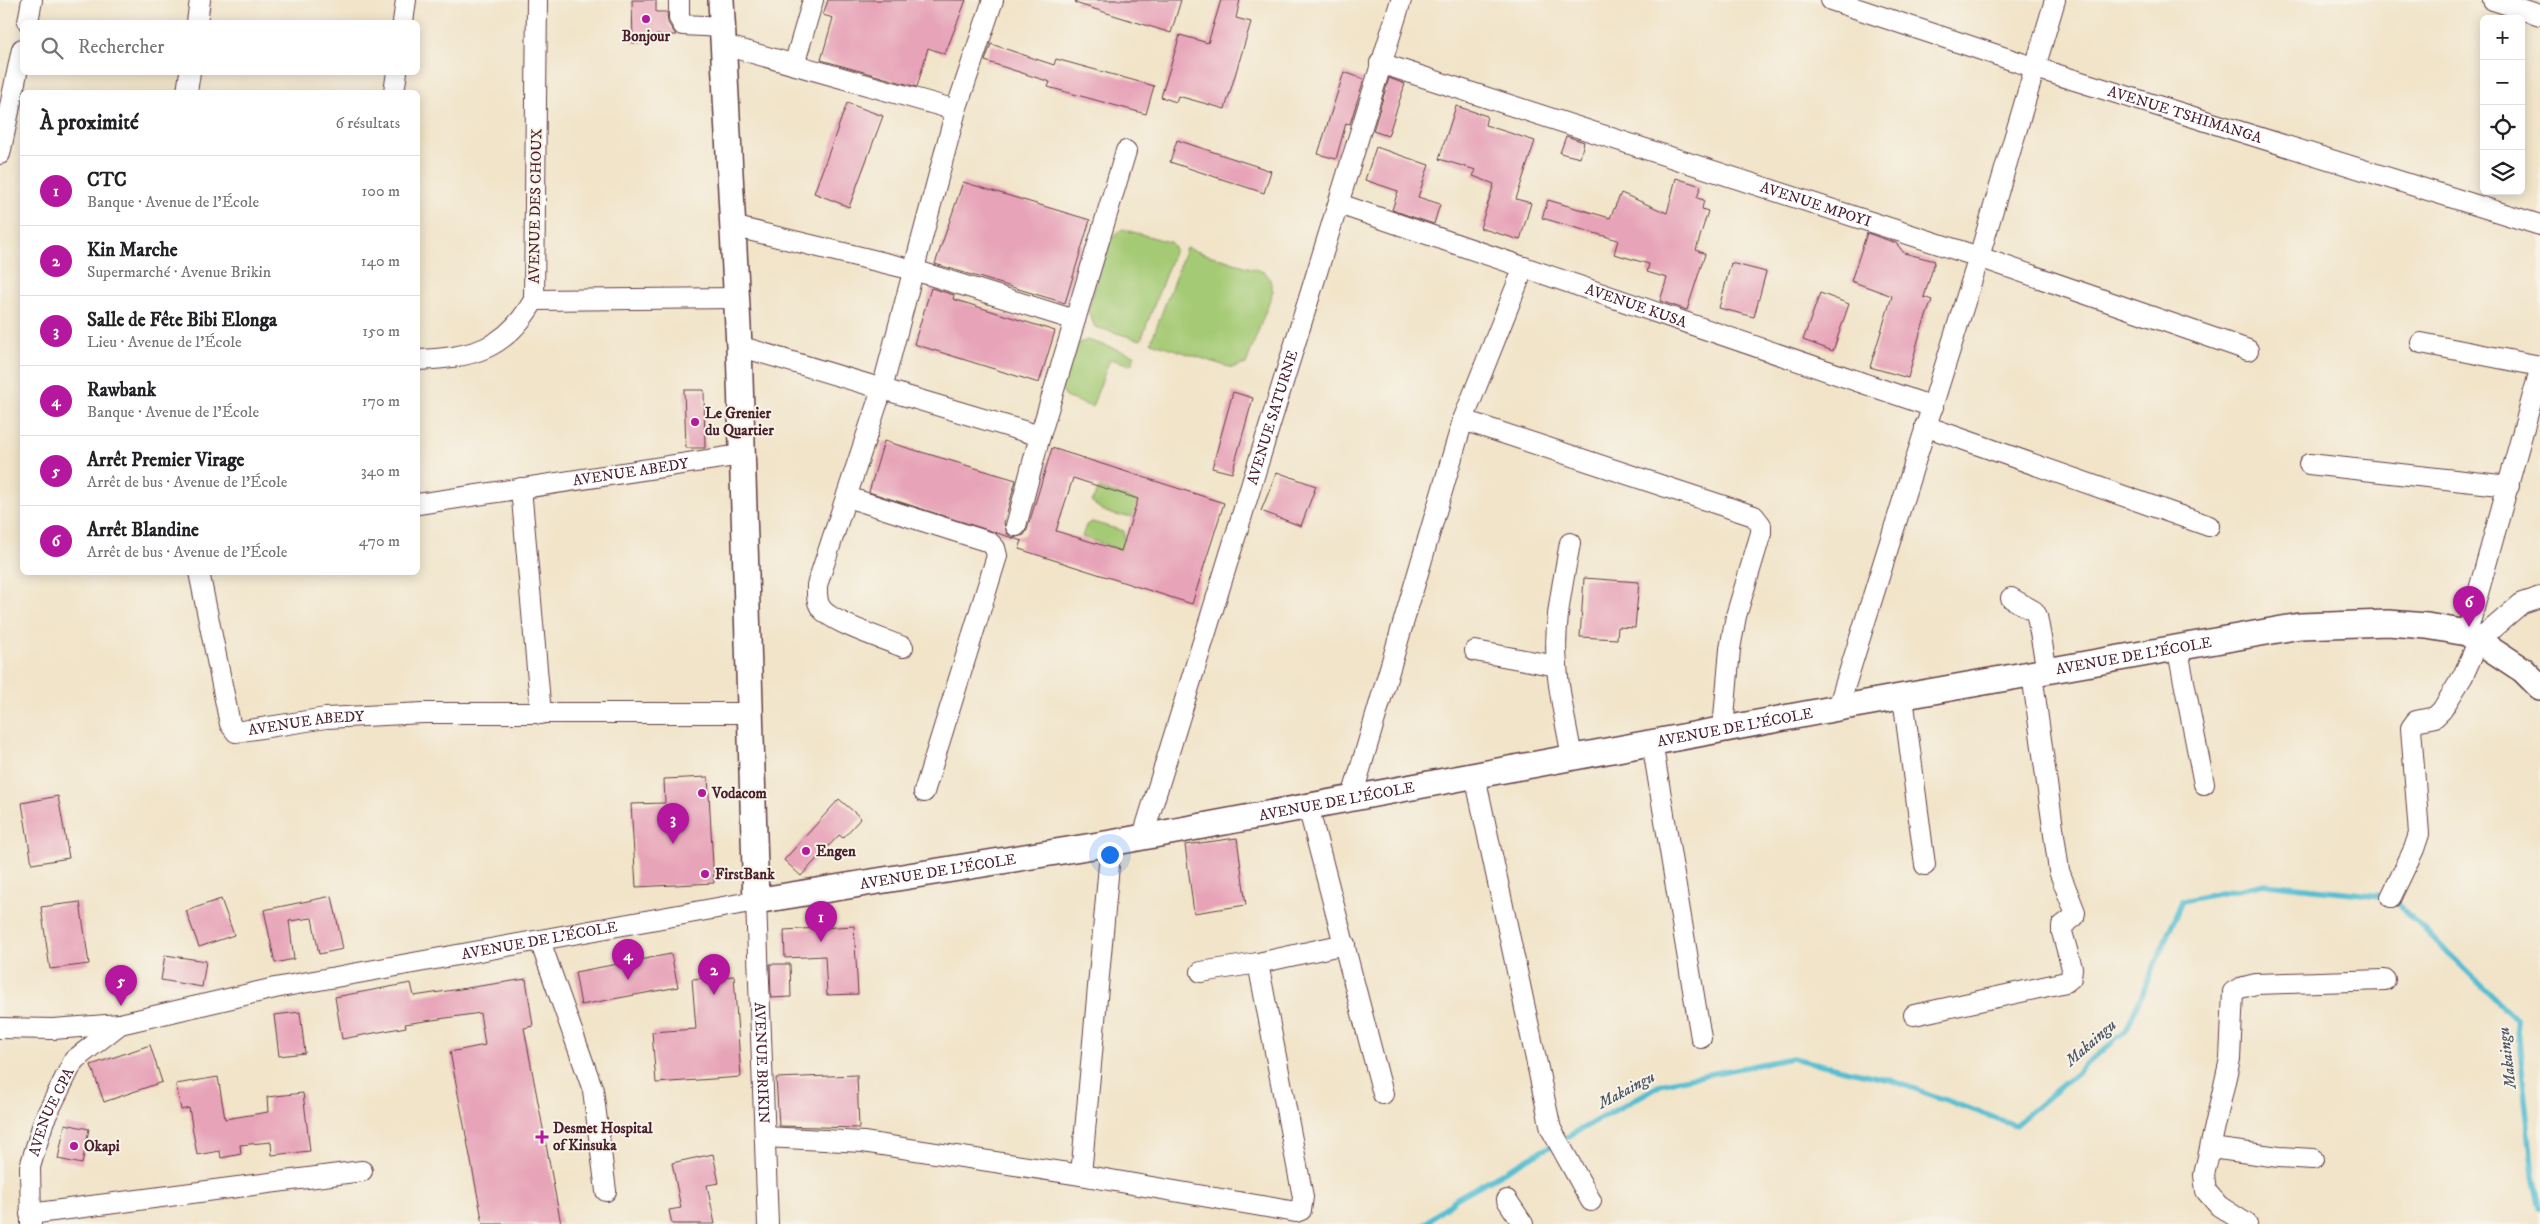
<!DOCTYPE html>
<html lang="fr">
<head>
<meta charset="utf-8">
<style>
	body { margin:0; font-family:"IM FELL DW Pica",serif; background:#f2f2f2; color:#202124 }
	.controls { position:absolute; right:15px; top:15px; display:grid; overflow:hidden; border-radius:8px; box-shadow:0 2px 12px #0003 }
	.controls button { width:45px; height:45px; display:grid; place-items:center; padding:0; border:0; border-bottom:1px solid #e0e0e0; background:#fff; color:#202124; font:25px sans-serif }
	.you { position:absolute; left:1109px; top:854px; width:18px; height:18px; margin:-12px; border:4px solid #fff; border-radius:50%; background:#1a73e8; box-shadow:0 0 0 8px #1a73e833 }
	.badge { display:grid; place-items:center; width:32px; height:32px; border-radius:50%; background:#b5179e; color:#fff; font-size:16px; font-weight:700 }
	.pin { position:absolute; translate:-50% -41px; filter:drop-shadow(0 1px 2px #0008) }
	.pin::after { content:''; position:absolute; top:26px; width:18px; height:15px; background:inherit; clip-path:polygon(0 0,100% 0,50% 100%) }
	.list { margin:0; padding:0; list-style:none }
	h2 { display:flex; justify-content:space-between; align-items:center; height:65px; margin:0; padding:0 20px; font-size:21px }
	h2 small { font-size:16px; font-weight:400; color:#757577 }
	.list li { display:grid; grid-template-columns:32px 1fr auto; gap:15px; align-items:center; box-sizing:border-box; height:70px; padding:0 20px; border-top:1px solid #e0e0e0 }
	.list b { display:block; font-size:19px; white-space:nowrap }
	.list p { margin:0; font-size:16px; white-space:nowrap; color:#757577 }
	.list em { font-size:16px; font-style:normal; color:#757577 }
	.icon { flex:none; width:28px; height:28px; fill:none; stroke:currentColor; stroke-width:2; stroke-linecap:round; stroke-linejoin:round }
	.map { position:relative; flex:none; width:2540px; height:1224px; overflow:hidden }
	.search { position:absolute; background:#fff; box-shadow:0 2px 12px #0003; left:20px; top:20px; width:400px; height:55px; display:flex; align-items:center; gap:12px; box-sizing:border-box; padding:0 18px; border-radius:8px; color:#757577; font-size:19px }
	.panel { position:absolute; background:#fff; box-shadow:0 2px 12px #0003; left:20px; top:90px; width:400px; height:485px; border-radius:8px }
	.map>svg:first-child { display:block }
</style>
</head>
<body>
<div class="map">
<svg width="2540" height="1224" viewBox="0 0 2540 1224">
	<rect width="100%" height="100%" fill="#f7f3e8"/>
	<filter id="ink" filterUnits="userSpaceOnUse"><feTurbulence type="fractalNoise" baseFrequency=".02" numOctaves="2"/><feDisplacementMap in="SourceGraphic" scale="10" xChannelSelector="R" yChannelSelector="G"/><feConvolveMatrix kernelMatrix="1 2 1 2 8 2 1 2 1" color-interpolation-filters="sRGB"/></filter>
	<filter id="wash" filterUnits="userSpaceOnUse"><feTurbulence type="fractalNoise" baseFrequency=".0096" numOctaves="4" result="noise"/><feDisplacementMap in="SourceGraphic" scale="20" xChannelSelector="R" yChannelSelector="G"/><feGaussianBlur stdDeviation="1.12" result="paint"/><feColorMatrix in="noise" values="0 0 0 0 0 0 0 0 0 0 0 0 0 0 0 0 0 1.4 0 .05"/><feComposite in="paint" operator="in"/></filter>
	<g filter="url(#wash)">
		<rect width="100%" height="100%" fill="#f1e4c9"/>
		<!-- green -->
		<path fill="#a5ca74" stroke="#787450" d="M1122 229 1170 242 1175 249 1141 340 1095 327 1088 311 1108 242Z
			M1186 248 1264 272 1269 277 1273 291 1246 364 1232 368 1151 342Z
			M1087 340 1135 355 1131 365 1110 359 1092 407 1065 397 1061 385 1075 345Z
			M1099 488 1145 503 1142 516C1123 517 1107 517 1092 502Z
			M1092 522 1124 531V538L1130 553 1082 537 1086 525Z"/>
		<g fill="none" stroke-linecap="round" stroke-linejoin="round">
			<!-- stream -->
			<path stroke="#55bdd2" stroke-width="5.5" d="M1425 1224 1457 1198 1664 1083 1792 1058 1890 1080 2015 1125 2126 1031 2182 901 2266 884 2391 897 2517 1020 2533 1175 2540 1207"/>
		</g>
		<g id="blocks">
			<!-- building -->
			<path fill="#e7a3b8" fill-rule="evenodd" d="M632 0H656V12H667L668 23 676 35H656V42L633 43Z
				M828 0H966L945 54 928 48 917 87 821 60 833 18 823 15Z
				M1076 0H1181L1171 33 1075 3Z
				M1221 0H1240L1236 18 1251 22 1225 109 1178 96 1176 102 1161 97 1180 35 1208 43Z
				M991 44 1054 65 1056 59 1154 86 1146 114 1048 87 1050 82 985 61Z
				M1344 72 1364 79 1350 124 1346 123 1336 159 1318 154Z
				M1389 78 1405 84 1388 136 1373 131Z
				M847 103 883 116 849 207 814 193Z
				M1456 106 1487 116 1485 125 1535 141 1516 199 1531 203 1520 240 1480 228 1494 184 1473 176 1476 170 1439 159Z
				M1566 136 1584 142 1580 158 1560 153Z
				M1177 140 1271 171 1264 193 1170 162Z
				M1376 147 1429 165 1418 197 1440 204 1434 224 1392 210 1398 191 1365 180Z
				M1676 178 1701 186 1697 198 1704 200 1702 209 1708 211 1696 250 1705 254 1687 310 1660 301 1667 278 1647 272 1649 264 1614 254 1618 240 1542 218 1548 200 1610 218 1621 193 1667 213Z
				M963 182 1090 220 1065 303 935 264Z
				M1867 233 1896 243 1904 253 1935 261 1924 297 1932 300 1920 333 1908 378 1870 367 1892 296 1851 281Z
				M1731 263 1766 272 1754 317 1719 308Z
				M931 288 954 295 953 299 1055 331 1039 383 914 344Z
				M1820 293 1849 304 1833 351 1803 340Z
				M684 390H704L705 448H686Z
				M1233 392 1253 398 1232 473 1212 468Z
				M884 441 1016 480 1004 523 1007 534 1013 538 1024 535 1027 530 1052 448 1224 503 1192 604 1019 549 1022 541 869 492ZM1073 478 1138 499 1121 551 1056 531Z
				M1277 472 1316 486 1301 526 1261 511Z
				M1584 578 1639 582 1635 628 1618 627 1617 639 1580 637Z
				M708 777 714 883 636 887 631 804 665 803 664 779Z
				M58 796 69 858 32 864 22 803Z
				M839 799 861 818 843 838 839 835 801 876 784 860Z
				M1237 838 1246 905 1194 913 1185 845Z
				M332 896 343 949 319 954 312 918 289 921 294 959 275 963 264 910Z
				M221 899 234 935 199 947 186 911Z
				M80 902 89 964 50 969 41 907Z
				M854 926 858 994 827 995 825 956 785 958 784 930Z
				M671 954 678 987 581 1005 575 972Z
				M165 955 206 961 202 987 161 980Z
				M770 964H790L791 997 771 998Z
				M734 976 741 1077 656 1083 652 1032 696 1029 692 979Z
				M526 979 533 1026 524 1028 561 1224H483L450 1052 485 1045 480 1013 405 1024 406 1027 342 1039 335 997 411 983 414 996Z
				M300 1012 305 1053 279 1056 274 1015Z
				M150 1045 162 1082 104 1102 91 1065Z
				M857 1075 859 1128 779 1126 776 1078Z
				M218 1077 225 1119 268 1112 267 1097 303 1093 310 1151 272 1155 271 1142 240 1145 241 1154 221 1158 220 1151 197 1155 189 1108 181 1110 176 1084Z
				M65 1124 89 1129 82 1164 58 1159Z
				M713 1154 719 1183 707 1185 715 1224H672L669 1210 681 1208 672 1163Z"/>
		</g>
	</g>
	<g filter="url(#ink)">
		<use href="#blocks" fill-opacity="0" stroke="#633d43" stroke-width="1"/>
		<g fill="none" stroke-linecap="round" stroke-linejoin="round">
			<!-- minor casing -->
			<g stroke="#633d43" stroke-width="22">
				<g id="minor">
					<path d="M537 0 534 300 736 298"/>
					<path d="M679 0V18L683 25 723 27"/>
					<path id="s1" d="M1831 0 2036 68 2540 225"/>
					<path d="M2493 0 2540 15"/>
					<path d="M28 22 32 0"/>
					<path d="M197 22 200 0"/>
					<path d="M403 22 406 0"/>
					<path d="M724 45 956 110"/>
					<path id="s2" d="M1380 63 1979 257 2248 350"/>
					<path d="M794 65 813 0"/>
					<path d="M187 92 190 72"/>
					<path d="M394 92 397 72"/>
					<path d="M0 154 22 49"/>
					<path id="s3" d="M1339 204 1933 407"/>
					<path d="M732 226 914 270 1075 320"/>
					<path d="M2421 343 2540 366"/>
					<path d="M739 346 1040 436"/>
					<path d="M418 360C472 357 505 351 534 300"/>
					<path d="M1463 420 1754 516 1761 525V533L1736 616 1730 649 1723 729"/>
					<path d="M1925 426 2209 526"/>
					<path d="M2309 464 2509 486"/>
					<path d="M521 488 541 714"/>
					<path d="M847 497 989 542 995 548 997 556 924 792"/>
					<path id="s4" d="M418 504 741 455"/>
					<path d="M1016 526 1040 436 1126 151"/>
					<path d="M1570 543C1563 583 1553 625 1557 666 1559 697 1567 727 1572 758"/>
					<path id="s5" d="M199 572 230 724 236 732 326 718 423 713H749"/>
					<path d="M2011 598 2034 611 2037 616 2047 671"/>
					<path d="M2467 633 2540 370"/>
					<path d="M2177 646 2204 784"/>
					<path d="M903 647C886 640 830 622 821 608 816 601 817 593 817 585L882 389 956 110 993 0"/>
					<path d="M1475 651 1557 666"/>
					<path d="M1903 697 1925 865"/>
					<path d="M1838 708 1979 257 2055 0"/>
					<path d="M1652 742 1701 1038"/>
					<path d="M1475 776 1551 1129 1591 1201"/>
					<path d="M1352 797 1463 420 1524 267"/>
					<path d="M1308 806 1383 1094"/>
					<path id="s6" d="M1143 836 1401 0"/>
					<path d="M2391 897 2414 849 2419 834 2411 728 2416 721 2435 717 2442 710 2463 676 2479 640 2522 603 2540 597"/>
					<path d="M540 941 593 1090 606 1191"/>
					<path d="M1201 972 1258 963 1345 944"/>
					<path d="M1914 1015 2066 982 2071 978 2072 968 2062 932V926L2074 917 2075 912 2059 871 2032 674"/>
					<path id="s7" d="M0 1028 53 1029 120 1024 275 988 756 901 768 1224"/>
					<path d="M765 1137 863 1142 1081 1175 1296 1212 1301 1210 1303 1197 1258 963"/>
					<path d="M2211 1148 2279 1157 2313 1159"/>
					<path d="M1081 1175 1111 843"/>
					<path d="M1507 1200 1523 1224"/>
					<path d="M30 1214 362 1171"/>
					<path id="s8" d="M31 1224 30 1167 44 1120 74 1060 120 1024"/>
					<path d="M2247 1224 2219 1206 2206 1191 2204 1175 2230 1059 2233 992 2240 988 2256 984 2385 980"/>
				</g>
			</g>
			<!-- major casing -->
			<g stroke="#633d43" stroke-width="28">
				<g id="major">
					<path id="s9" d="M721 0 739 346 756 901 1111 843 1838 708 2300 626 2388 623 2427 626 2467 633 2523 670 2540 687"/>
				</g>
			</g>
			<!-- minor -->
			<use href="#minor" stroke="#fff" stroke-width="20"/>
			<!-- major -->
			<use href="#major" stroke="#fff" stroke-width="25"/>
		</g>
	</g>
	<!-- markers -->
	<g fill="#b5179e" stroke="#f7f3e8" stroke-width="2">
		<circle cx="646" cy="19" r="5"/>
		<circle cx="695" cy="422" r="5"/>
		<circle cx="702" cy="793" r="5"/>
		<circle cx="806" cy="851" r="5"/>
		<circle cx="705" cy="874" r="5"/>
		<path d="M539.5 1129.5h5v5h5v5h-5v5h-5v-5h-5v-5h5z"/>
		<circle cx="74" cy="1146" r="5"/>
	</g>
	<g text-anchor="middle" stroke-width="4" stroke-linejoin="round" paint-order="stroke">
		<!-- poi labels -->
		<g font-size="15" font-weight="bold" fill="#4a1f2b" stroke="#f7f3e8" text-anchor="start">
			<text x="646" y="41" text-anchor="middle">Bonjour</text>
			<text x="705" y="418">Le Grenier<tspan x="705" dy="17">du Quartier</tspan></text>
			<text x="712" y="798">Vodacom</text>
			<text x="816" y="856">Engen</text>
			<text x="715" y="879">FirstBank</text>
			<text x="553" y="1133">Desmet Hospital<tspan x="553" dy="17">of Kinsuka</tspan></text>
			<text x="84" y="1151">Okapi</text>
		</g>
		<!-- street labels -->
		<g font-size="15" fill="#4a1f2b" stroke="#f7f3e8">
			<text dy="5" stroke="none"><textPath href="#s1" startOffset="372">AVENUE TSHIMANGA</textPath></text>
			<text dy="5" stroke="none"><textPath href="#s2" startOffset="458">AVENUE MPOYI</textPath></text>
			<text transform="translate(535 206) rotate(-89)" y="5">AVENUE DES CHOUX</text>
			<text dy="5" stroke="none"><textPath href="#s3" startOffset="314">AVENUE KUSA</textPath></text>
			<text dy="5" stroke="none"><textPath href="#s6" startOffset="438">AVENUE SATURNE</textPath></text>
			<text dy="5" stroke="none"><textPath href="#s4" startOffset="215">AVENUE ABEDY</textPath></text>
			<text dy="5" stroke="none"><textPath href="#s9" startOffset="2301">AVENUE DE L'ÉCOLE</textPath></text>
			<text dy="5" stroke="none"><textPath href="#s5" startOffset="236">AVENUE ABEDY</textPath></text>
			<text dy="5" stroke="none"><textPath href="#s9" startOffset="1896">AVENUE DE L'ÉCOLE</textPath></text>
			<text dy="5" stroke="none"><textPath href="#s9" startOffset="1491">AVENUE DE L'ÉCOLE</textPath></text>
			<text dy="5" stroke="none"><textPath href="#s9" startOffset="1086">AVENUE DE L'ÉCOLE</textPath></text>
			<text dy="5" stroke="none"><textPath href="#s7" startOffset="548">AVENUE DE L'ÉCOLE</textPath></text>
			<text dy="5" stroke="none"><textPath href="#s7" startOffset="930">AVENUE BRIKIN</textPath></text>
			<text dy="5" stroke="none"><textPath href="#s8" startOffset="116">AVENUE CPA</textPath></text>
		</g>
		<!-- water labels -->
		<g font-size="16" font-style="italic" fill="#4e5665" stroke="#f7f3e8">
			<text transform="translate(2090 1042) rotate(-41)" y="6">Makaingu</text>
			<text transform="translate(2506 1058) rotate(-97)" y="6">Makaingu</text>
			<text transform="translate(1626 1089) rotate(-28)" y="6">Makaingu</text>
		</g>
	</g>
</svg>
<div class="controls">
<button>+</button>
<button>−</button>
<button><svg class="icon" aria-label="locate" viewBox="0 0 24 24"><circle cx="12" cy="12" r="6"/><path d="M12 2v4M12 18v4M2 12h4M18 12h4"/></svg></button>
<button><svg class="icon" aria-label="layers" viewBox="0 0 24 24"><path d="M12 4l9 5-9 5-9-5zM3 14l9 5 9-5"/></svg></button>
</div>
<div class="you"></div>
<div class="pin badge" style="left:821px;top:942px">1</div>
<div class="pin badge" style="left:714px;top:995px">2</div>
<div class="pin badge" style="left:673px;top:844px">3</div>
<div class="pin badge" style="left:628px;top:980px">4</div>
<div class="pin badge" style="left:121px;top:1006px">5</div>
<div class="pin badge" style="left:2469px;top:627px">6</div>
<div class="search"><svg class="icon" aria-label="search" viewBox="0 0 24 24"><circle cx="10" cy="10" r="6"/><path d="M15 15l6 6"/></svg>Rechercher</div>
<section class="panel">
<h2>À proximité<small>6 résultats</small></h2>
<ul class="list">
<li><span class="badge">1</span><div><b>CTC</b><p>Banque · Avenue de l'École</p></div><em>100 m</em></li>
<li><span class="badge">2</span><div><b>Kin Marche</b><p>Supermarché · Avenue Brikin</p></div><em>140 m</em></li>
<li><span class="badge">3</span><div><b>Salle de Fête Bibi Elonga</b><p>Lieu · Avenue de l'École</p></div><em>150 m</em></li>
<li><span class="badge">4</span><div><b>Rawbank</b><p>Banque · Avenue de l'École</p></div><em>170 m</em></li>
<li><span class="badge">5</span><div><b>Arrêt Premier Virage</b><p>Arrêt de bus · Avenue de l'École</p></div><em>340 m</em></li>
<li><span class="badge">6</span><div><b>Arrêt Blandine</b><p>Arrêt de bus · Avenue de l'École</p></div><em>470 m</em></li>
</ul>
</section>
</div>
</body>
</html>
